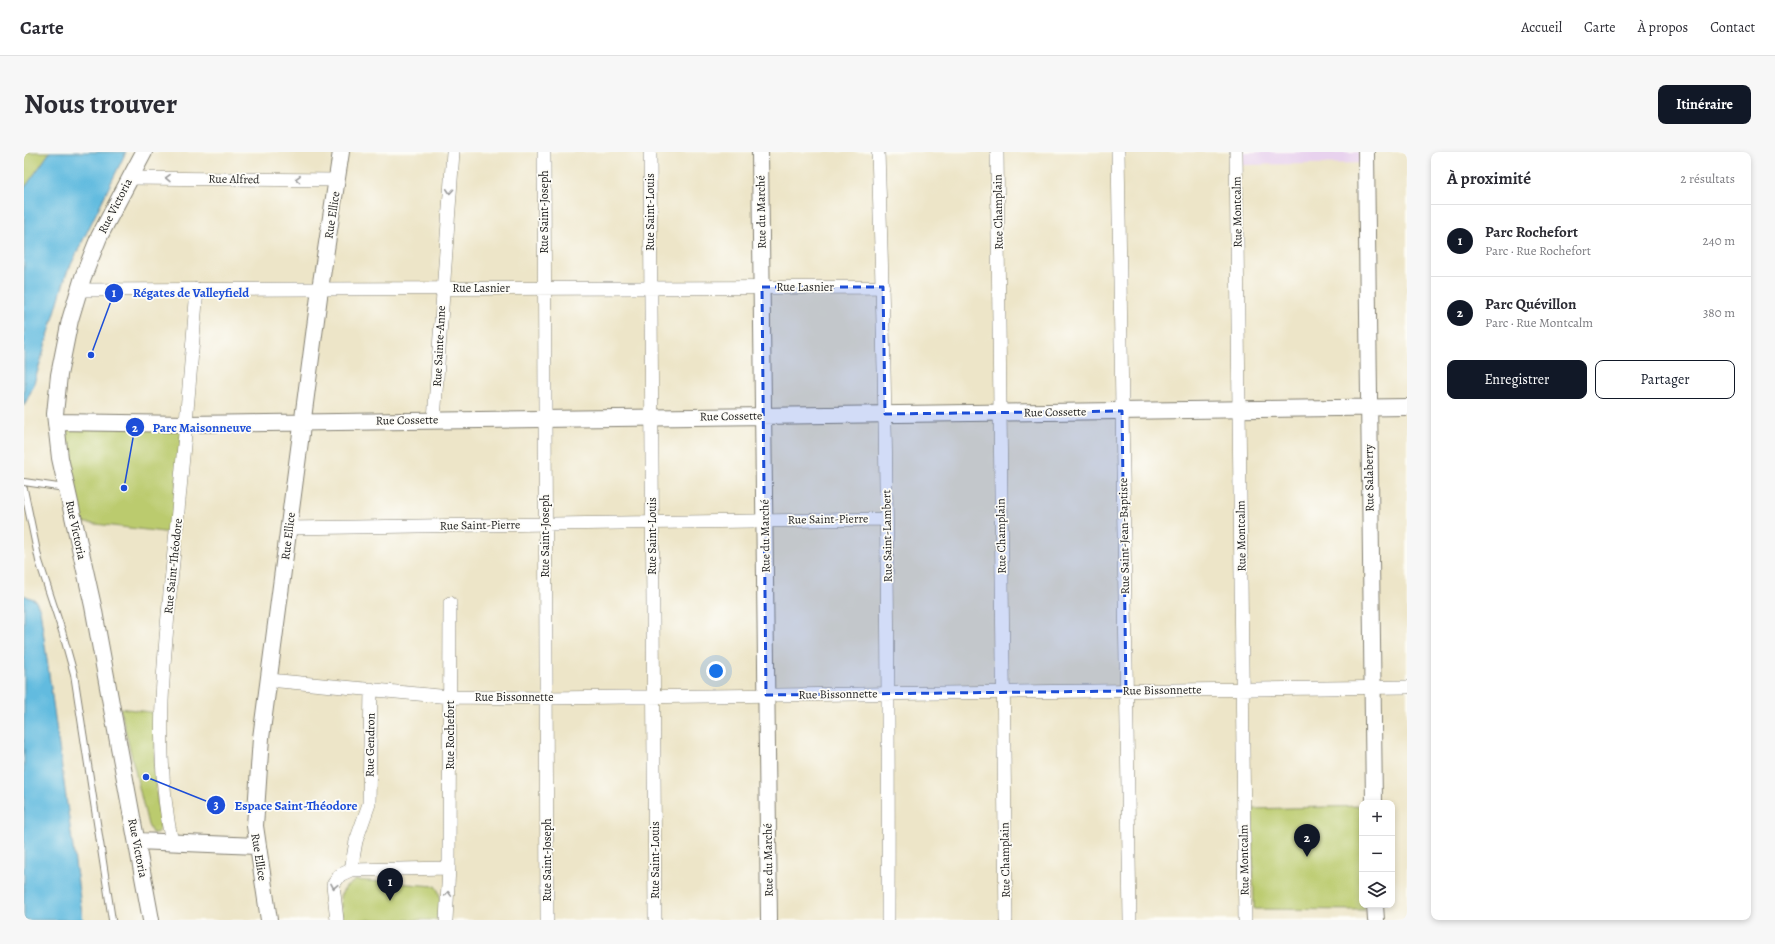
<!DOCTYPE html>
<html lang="fr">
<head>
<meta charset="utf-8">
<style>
	body { margin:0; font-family:Alegreya,serif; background:#f7f7f7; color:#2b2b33 }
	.controls { position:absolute; right:12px; bottom:12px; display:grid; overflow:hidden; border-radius:8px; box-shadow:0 2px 6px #0003 }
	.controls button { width:36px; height:36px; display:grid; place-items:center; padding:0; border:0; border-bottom:1px solid #e1e1e2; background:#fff; color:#2b2b33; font:20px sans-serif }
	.you { position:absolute; left:692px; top:519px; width:14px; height:14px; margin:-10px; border:3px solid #fff; border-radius:50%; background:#1a73e8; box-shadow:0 0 0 6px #1a73e833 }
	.badge { display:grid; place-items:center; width:26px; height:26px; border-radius:50%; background:#111827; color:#fff; font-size:13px; font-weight:700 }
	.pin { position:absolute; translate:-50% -33px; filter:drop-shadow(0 1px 2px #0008) }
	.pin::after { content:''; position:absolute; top:21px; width:14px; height:12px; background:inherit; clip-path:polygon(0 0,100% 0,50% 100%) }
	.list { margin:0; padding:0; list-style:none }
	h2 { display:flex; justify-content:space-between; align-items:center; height:52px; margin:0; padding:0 16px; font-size:17px }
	h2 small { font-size:13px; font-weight:400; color:#7c7c81 }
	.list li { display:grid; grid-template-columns:26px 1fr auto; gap:12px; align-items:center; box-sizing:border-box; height:72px; padding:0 16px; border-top:1px solid #e1e1e2 }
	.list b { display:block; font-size:15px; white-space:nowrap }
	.list p { margin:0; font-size:13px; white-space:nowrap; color:#7c7c81 }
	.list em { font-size:13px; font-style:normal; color:#7c7c81 }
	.actions { display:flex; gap:8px; padding:12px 16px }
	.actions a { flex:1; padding:9px 0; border:1px solid #111827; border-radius:8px; text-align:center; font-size:14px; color:#111827 }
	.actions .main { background:#111827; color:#fff }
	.icon { flex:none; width:22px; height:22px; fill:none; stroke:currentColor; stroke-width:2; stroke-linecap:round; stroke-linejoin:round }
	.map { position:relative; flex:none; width:1383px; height:768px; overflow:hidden; border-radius:8px }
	header { display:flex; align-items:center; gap:24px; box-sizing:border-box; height:56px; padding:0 20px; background:#fff; border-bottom:1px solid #e1e1e2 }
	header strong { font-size:19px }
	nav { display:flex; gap:22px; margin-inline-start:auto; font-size:14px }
	.intro { display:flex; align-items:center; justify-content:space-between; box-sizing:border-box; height:96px; padding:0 24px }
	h1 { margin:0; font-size:28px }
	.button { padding:10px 18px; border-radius:8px; background:#111827; color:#fff; font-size:14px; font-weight:700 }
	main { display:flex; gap:24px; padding:0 24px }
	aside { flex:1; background:#fff; border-radius:8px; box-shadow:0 2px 6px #0003 }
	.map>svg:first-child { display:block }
</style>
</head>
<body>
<header>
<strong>Carte</strong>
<nav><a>Accueil</a><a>Carte</a><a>À propos</a><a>Contact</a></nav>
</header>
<div class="intro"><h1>Nous trouver</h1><a class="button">Itinéraire</a></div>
<main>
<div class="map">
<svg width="1383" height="768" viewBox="0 0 1383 768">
	<rect width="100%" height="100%" fill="#fdfcf7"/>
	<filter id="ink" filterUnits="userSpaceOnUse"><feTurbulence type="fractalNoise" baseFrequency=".025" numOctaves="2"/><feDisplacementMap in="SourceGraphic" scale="8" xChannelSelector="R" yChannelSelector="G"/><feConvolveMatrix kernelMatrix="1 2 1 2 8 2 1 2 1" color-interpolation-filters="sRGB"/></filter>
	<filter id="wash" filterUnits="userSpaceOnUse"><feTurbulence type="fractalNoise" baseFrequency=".012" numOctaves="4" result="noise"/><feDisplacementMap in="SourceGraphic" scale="16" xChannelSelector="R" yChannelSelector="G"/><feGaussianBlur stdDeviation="0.9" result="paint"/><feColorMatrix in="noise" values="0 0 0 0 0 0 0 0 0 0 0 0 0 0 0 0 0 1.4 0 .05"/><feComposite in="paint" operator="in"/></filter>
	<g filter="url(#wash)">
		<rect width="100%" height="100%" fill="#ede5c8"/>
		<!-- built -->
		<path fill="#e8d2ee" d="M1218 0H1345L1346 11 1218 13Z"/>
		<!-- green -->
		<path fill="#bbcb6e" stroke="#6c7445" d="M0 0H26L0 37Z
			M39 274 158 276 148 381 54 370Z
			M96 556 133 561 130 617 136 674V678L132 681H128L124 673Z
			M1338 654V753H1340V758L1230 757 1228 657Z
			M332 728 411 734C419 742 416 758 413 768H318L316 744 322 735Z"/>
		<!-- water -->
		<path fill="#62bbdf" stroke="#3f6c7e" d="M26 0H102L42 123 9 235 0 254V37Z
			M0 443 11 448 16 457 59 768H0Z"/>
	</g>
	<g filter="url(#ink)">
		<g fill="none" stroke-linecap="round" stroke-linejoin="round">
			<!-- service casing -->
			<g stroke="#848072" stroke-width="8">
				<path id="service" d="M0 330 41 336
					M0 337 15 409 38 479 50 522 88 768"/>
			</g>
			<!-- minor casing -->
			<g stroke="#848072" stroke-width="14">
				<path id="minor" d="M520 0 523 768
					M626 0 631 768
					M854 0C863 256 865 512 864 768
					M973 0 982 768
					M1094 0 1106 768
					M1212 0 1221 768
					M106 26 313 28
					M55 138 859 135
					M410 268 429 0
					M265 376 862 367
					M245 528 426 545 522 546 1383 535
					M148 691C128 595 141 496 150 399 159 312 166 225 173 137
					M327 718 332 689 345 652 347 537
					M313 768 309 733 316 723 327 718 425 716
					M422 768 425 716 426 451"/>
			</g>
			<!-- tertiary casing -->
			<g stroke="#848072" stroke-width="18">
				<path id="tertiary" d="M120 0 75 85 59 125 46 168 35 223 31 262 36 306 69 454 127 768
					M736 0 745 768
					M1342 0 1350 651
					M32 270 163 272 1383 255
					M113 689 233 694
					M1351 753 1352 768
					M245 768 231 674 237 586 296 137 317 0"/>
			</g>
			<!-- service -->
			<use href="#service" stroke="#fff" stroke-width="6"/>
			<!-- minor -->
			<use href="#minor" stroke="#fff" stroke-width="13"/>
			<!-- tertiary -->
			<use href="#tertiary" stroke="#fff" stroke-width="16"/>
		</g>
		<!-- one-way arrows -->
		<defs><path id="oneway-chevron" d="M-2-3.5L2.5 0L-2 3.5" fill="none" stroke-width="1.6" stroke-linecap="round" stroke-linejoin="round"/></defs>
		<g stroke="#999">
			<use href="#oneway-chevron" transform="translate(144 26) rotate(-179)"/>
			<use href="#oneway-chevron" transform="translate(274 27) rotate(-179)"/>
			<use href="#oneway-chevron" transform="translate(426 39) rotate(94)"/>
			<use href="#oneway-chevron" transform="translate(310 734) rotate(101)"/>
			<use href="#oneway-chevron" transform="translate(424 742) rotate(-88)"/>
		</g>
	</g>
	<!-- marked area -->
	<path fill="#1d4ed8" fill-opacity="0.2" stroke="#1d4ed8" stroke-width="3" stroke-dasharray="8 5" stroke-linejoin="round" d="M738 135H859L861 262 1098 259 1102 539 742 543Z"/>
	<g text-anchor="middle" stroke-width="3.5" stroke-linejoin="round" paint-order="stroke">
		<!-- street labels -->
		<g font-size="12" fill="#1c1c1c" stroke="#fdfcf7">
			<text transform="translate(210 27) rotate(1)" y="4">Rue Alfred</text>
			<text transform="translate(91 54) rotate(-63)" y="4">Rue Victoria</text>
			<text transform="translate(520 60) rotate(-90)" y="4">Rue Saint-Joseph</text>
			<text transform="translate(626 60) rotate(-90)" y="4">Rue Saint-Louis</text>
			<text transform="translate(737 60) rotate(-91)" y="4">Rue du Marché</text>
			<text transform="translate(974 60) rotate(-91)" y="4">Rue Champlain</text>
			<text transform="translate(1213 60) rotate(-91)" y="4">Rue Montcalm</text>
			<text transform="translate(308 63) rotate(-81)" y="4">Rue Ellice</text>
			<text x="781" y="139">Rue Lasnier</text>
			<text x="457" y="140">Rue Lasnier</text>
			<text transform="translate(415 194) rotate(-87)" y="4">Rue Sainte-Anne</text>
			<text transform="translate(1031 260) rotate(-1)" y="4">Rue Cossette</text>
			<text transform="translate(707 264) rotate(-1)" y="4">Rue Cossette</text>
			<text transform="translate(383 268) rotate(-1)" y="4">Rue Cossette</text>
			<text transform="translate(1345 326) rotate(-91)" y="4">Rue Salaberry</text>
			<text transform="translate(804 367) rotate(-1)" y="4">Rue Saint-Pierre</text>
			<text transform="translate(456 373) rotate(-1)" y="4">Rue Saint-Pierre</text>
			<text transform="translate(52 378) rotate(78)" y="4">Rue Victoria</text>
			<text transform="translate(264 384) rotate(-83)" y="4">Rue Ellice</text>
			<text transform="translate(521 384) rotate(-90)" y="4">Rue Saint-Joseph</text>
			<text transform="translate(628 384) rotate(-90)" y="4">Rue Saint-Louis</text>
			<text transform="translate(741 384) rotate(-91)" y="4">Rue du Marché</text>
			<text transform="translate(863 384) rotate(-91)" y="4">Rue Saint-Lambert</text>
			<text transform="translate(977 384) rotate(-91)" y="4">Rue Champlain</text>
			<text transform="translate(1100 384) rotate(-91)" y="4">Rue Saint-Jean-Baptiste</text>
			<text transform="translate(1217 384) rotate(-91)" y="4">Rue Montcalm</text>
			<text transform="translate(149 414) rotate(-84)" y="4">Rue Saint-Théodore</text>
			<text transform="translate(1138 538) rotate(-1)" y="4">Rue Bissonnette</text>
			<text transform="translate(814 542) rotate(-1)" y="4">Rue Bissonnette</text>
			<text x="490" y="549">Rue Bissonnette</text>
			<text transform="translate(426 583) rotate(-90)" y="4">Rue Rochefort</text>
			<text transform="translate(346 593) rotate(-89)" y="4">Rue Gendron</text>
			<text transform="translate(114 696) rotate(79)" y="4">Rue Victoria</text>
			<text transform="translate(235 705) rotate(81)" y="4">Rue Ellice</text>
			<text transform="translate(523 708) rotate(-90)" y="4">Rue Saint-Joseph</text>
			<text transform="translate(631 708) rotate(-90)" y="4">Rue Saint-Louis</text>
			<text transform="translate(744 708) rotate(-91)" y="4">Rue du Marché</text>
			<text transform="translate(981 708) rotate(-91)" y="4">Rue Champlain</text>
			<text transform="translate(1220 708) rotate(-91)" y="4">Rue Montcalm</text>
		</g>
	</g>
	<!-- callouts -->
	<path fill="none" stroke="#1d4ed8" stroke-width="1.5" d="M67 203L90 141M100 336L111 275M122 625L192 653"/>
	<g fill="#1d4ed8" stroke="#fdfcf7" stroke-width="1.5">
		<circle cx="67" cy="203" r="4"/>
		<circle cx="100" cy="336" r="4"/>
		<circle cx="122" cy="625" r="4"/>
		<circle cx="90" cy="141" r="10"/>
		<circle cx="111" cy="275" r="10"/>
		<circle cx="192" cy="653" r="10"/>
	</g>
	<g font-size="12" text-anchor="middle" font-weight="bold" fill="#fff">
		<text x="90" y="145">1</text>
		<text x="111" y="280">2</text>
		<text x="192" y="657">3</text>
	</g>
	<g font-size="13" text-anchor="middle" font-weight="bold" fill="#1d4ed8" stroke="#fdfcf7" stroke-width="3.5" stroke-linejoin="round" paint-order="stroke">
		<text x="167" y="145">Régates de Valleyfield</text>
		<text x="178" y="280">Parc Maisonneuve</text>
		<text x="272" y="658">Espace Saint-Théodore</text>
	</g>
</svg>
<div class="controls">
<button>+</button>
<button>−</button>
<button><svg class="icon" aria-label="layers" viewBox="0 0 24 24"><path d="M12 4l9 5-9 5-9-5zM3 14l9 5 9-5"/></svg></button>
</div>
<div class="you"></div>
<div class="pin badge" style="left:366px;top:749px">1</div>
<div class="pin badge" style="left:1283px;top:705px">2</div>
</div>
<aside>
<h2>À proximité<small>2 résultats</small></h2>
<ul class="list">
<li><span class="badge">1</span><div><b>Parc Rochefort</b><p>Parc · Rue Rochefort</p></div><em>240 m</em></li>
<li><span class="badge">2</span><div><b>Parc Quévillon</b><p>Parc · Rue Montcalm</p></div><em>380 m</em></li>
</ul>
<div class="actions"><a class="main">Enregistrer</a><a>Partager</a></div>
</aside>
</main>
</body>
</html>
